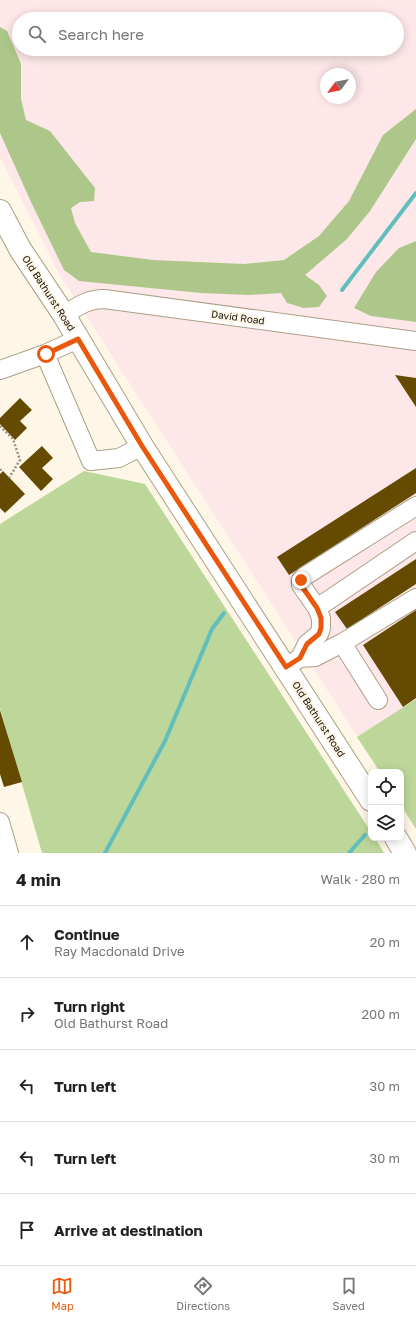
<!DOCTYPE html>
<html lang="en">
<head>
<meta charset="utf-8">
<style>
	body { margin:0; font-family:"Golos Text",sans-serif; background:#f2f2f2; color:#222 }
	.controls { position:absolute; right:12px; bottom:12px; display:grid; overflow:hidden; border-radius:8px; box-shadow:0 2px 10px #0003 }
	.controls button { width:36px; height:36px; display:grid; place-items:center; padding:0; border:0; border-bottom:1px solid #e0e0e0; background:#fff; color:#222; font:20px sans-serif }
	.compass { position:absolute; left:320px; top:68px; width:36px; height:36px; border-radius:50%; background:#fff; box-shadow:0 2px 10px #0003; rotate:238deg }
	.stop { position:absolute; width:12px; height:12px; margin:-9px; border:3px solid #ea580c; border-radius:50%; background:#fff }
	.stop.end { background:#ea580c; border-color:#fff; box-shadow:0 1px 4px #0008 }
	.list { margin:0; padding:0; list-style:none }
	h2 { display:flex; justify-content:space-between; align-items:center; height:52px; margin:0; padding:0 16px; font-size:17px }
	h2 small { font-size:13px; font-weight:400; color:#767676 }
	.list li { display:grid; grid-template-columns:26px 1fr auto; gap:12px; align-items:center; box-sizing:border-box; height:72px; padding:0 16px; border-top:1px solid #e0e0e0 }
	.list b { display:block; font-size:15px; white-space:nowrap }
	.list p { margin:0; font-size:13px; white-space:nowrap; color:#767676 }
	.list em { font-size:13px; font-style:normal; color:#767676 }
	.icon { flex:none; width:22px; height:22px; fill:none; stroke:currentColor; stroke-width:2; stroke-linecap:round; stroke-linejoin:round }
	.map { position:relative; flex:none; width:416px; height:853px; overflow:hidden }
	.search { position:absolute; background:#fff; box-shadow:0 2px 10px #0003; left:12px; right:12px; top:12px; height:44px; display:flex; align-items:center; gap:10px; box-sizing:border-box; padding:0 14px; border-radius:22px; color:#767676; font-size:15px }
	.sheet { height:412px; background:#fff }
	nav { display:flex; justify-content:space-around; align-items:center; box-sizing:border-box; height:56px; border-top:1px solid #e0e0e0; background:#fff; font-size:11px; color:#767676 }
	nav a { display:grid; justify-items:center; gap:2px }
	nav .on { color:#ea580c }
	.map>svg:first-child { display:block }
</style>
</head>
<body>
<div class="map">
<svg width="416" height="853" viewBox="0 0 416 853">
	<rect width="100%" height="100%" fill="#fef6e6"/>
	<!-- industrial -->
	<path fill="#fde7e8" fill-rule="evenodd" d="M0 0H416V829L401 805V772H380L60 275 0 157ZM19 19H397V49H19ZM326 74H350V98H326Z"/>
	<!-- green -->
	<path fill="#bdd79a" d="M84 471 145 484 371 832V838H375L384 853H42L0 708V524Z
		M416 699V829L401 805V772H380L357 737Z"/>
	<!-- forest -->
	<path fill="#adc78a" d="M0 27 7 31 21 64V99L26 120 50 131 95 188 94 201 80 202 71 208 75 223 91 252 153 260 244 264 284 260 319 236 349 201 383 135 416 109V139L370 211 347 239 305 275 319 285 327 296 319 307 304 308 287 303 281 293 248 295 201 293 79 281 64 270 31 202 0 133Z
		M416 241V322L371 316 354 308 376 272 399 248Z"/>
	<g fill="none" stroke-linecap="round" stroke-linejoin="round">
		<!-- stream -->
		<path stroke="#62bdbd" stroke-width="4" d="M342 290 416 193
			M105 853 165 741 212 629 224 613
			M349 853 365 835"/>
	</g>
	<!-- building -->
	<path fill="#654b02" d="M395 375 416 378V407Z
		M20 398 32 410 20 421 27 428 15 440 0 424V418Z
		M42 446 53 458 42 468 53 479 41 491 19 467Z
		M416 468V493L289 575 277 557Z
		M3 471 25 494 5 513 0 508V474Z
		M416 559V584L347 629 335 612Z
		M416 610V698L403 707 363 645Z
		M0 710 22 782 4 787 0 774Z"/>
	<g fill="none" stroke-linecap="round" stroke-linejoin="round">
		<!-- minor casing -->
		<g stroke="#aca086" stroke-width="20">
			<path id="minor" d="M64 315C77 307 87 299 104 299L416 341
				M45 354 91 461 119 458 142 446
				M0 370 45 354 78 339
				M317 608 416 541
				M342 643 416 598
				M300 658 315 657 342 643 378 700
				M286 667 300 658 307 644 319 634 321 628V618L317 608 301 585V580L305 576 416 506
				M0 822 9 853"/>
		</g>
		<!-- major casing -->
		<g stroke="#aca086" stroke-width="24">
			<path id="major" d="M0 211 20 249 64 315 142 446 371 800
				M396 838 405 853"/>
		</g>
		<!-- path -->
		<path stroke="#989184" stroke-width="2.5" stroke-dasharray="2 2" stroke-linecap="butt" d="M0 426 13 439 20 460 9 478
			M0 469 2 472"/>
		<!-- minor -->
		<use href="#minor" stroke="#fff" stroke-width="18"/>
		<!-- major -->
		<use href="#major" stroke="#fff" stroke-width="22"/>
	</g>
	<g fill="none" stroke-linecap="round" stroke-linejoin="round">
		<!-- route -->
		<path stroke="#ea580c" stroke-width="5" d="M46 354 78 339 142 446 286 667 300 658 307 644 319 634 321 628V618L317 608 301 585V580"/>
	</g>
	<g text-anchor="middle" stroke-width="4" stroke-linejoin="round" paint-order="stroke">
		<!-- street labels -->
		<g font-size="10" fill="#171209" stroke="#fef6e6">
			<text transform="translate(49 293) rotate(57)" y="4">Old Bathurst Road</text>
			<text transform="translate(238 317) rotate(8)" y="4">David Road</text>
			<text transform="translate(319 719) rotate(57)" y="4">Old Bathurst Road</text>
		</g>
	</g>
</svg>
<div class="controls">
<button><svg class="icon" aria-label="locate" viewBox="0 0 24 24"><circle cx="12" cy="12" r="6"/><path d="M12 2v4M12 18v4M2 12h4M18 12h4"/></svg></button>
<button><svg class="icon" aria-label="layers" viewBox="0 0 24 24"><path d="M12 4l9 5-9 5-9-5zM3 14l9 5 9-5"/></svg></button>
</div>
<svg class="compass" viewBox="-18 -18 36 36"><path d="M0-13l5 13h-10z" fill="#e53935"/><path d="M0 13l5-13h-10z" fill="#767676"/></svg>
<div class="stop" style="left:46px;top:354px"></div>
<div class="stop end" style="left:301px;top:580px"></div>
<div class="search"><svg class="icon" aria-label="search" viewBox="0 0 24 24"><circle cx="10" cy="10" r="6"/><path d="M15 15l6 6"/></svg>Search here</div>
</div>
<section class="sheet">
<h2>4 min<small>Walk · 280 m</small></h2>
<ul class="list">
<li><svg class="icon" aria-label="ahead" viewBox="0 0 24 24"><path d="M12 20V5M6 11l6-6 6 6"/></svg><div><b>Continue</b><p>Ray Macdonald Drive</p></div><em>20 m</em></li>
<li><svg class="icon" aria-label="right" viewBox="0 0 24 24"><path d="M7 20v-9h11M14 6l5 5-5 5"/></svg><div><b>Turn right</b><p>Old Bathurst Road</p></div><em>200 m</em></li>
<li><svg class="icon" aria-label="left" viewBox="0 0 24 24"><path d="M17 20v-9H6M10 6l-5 5 5 5"/></svg><div><b>Turn left</b></div><em>30 m</em></li>
<li><svg class="icon" aria-label="left" viewBox="0 0 24 24"><path d="M17 20v-9H6M10 6l-5 5 5 5"/></svg><div><b>Turn left</b></div><em>30 m</em></li>
<li><svg class="icon" aria-label="arrive" viewBox="0 0 24 24"><path d="M6 21V4h12l-3 4 3 4H6"/></svg><div><b>Arrive at destination</b></div></li>
</ul>
</section>
<nav>
<a class="on"><svg class="icon" aria-label="map" viewBox="0 0 24 24"><path d="M3 6l6-2 6 2 6-2v14l-6 2-6-2-6 2zM9 4v14M15 6v14"/></svg>Map</a>
<a><svg class="icon" aria-label="directions" viewBox="0 0 24 24"><path d="M12 3l9 9-9 9-9-9zM9 14v-3h6M13 9l2 2-2 2"/></svg>Directions</a>
<a><svg class="icon" aria-label="saved" viewBox="0 0 24 24"><path d="M7 4h10v16l-5-4-5 4z"/></svg>Saved</a>
</nav>
</body>
</html>
